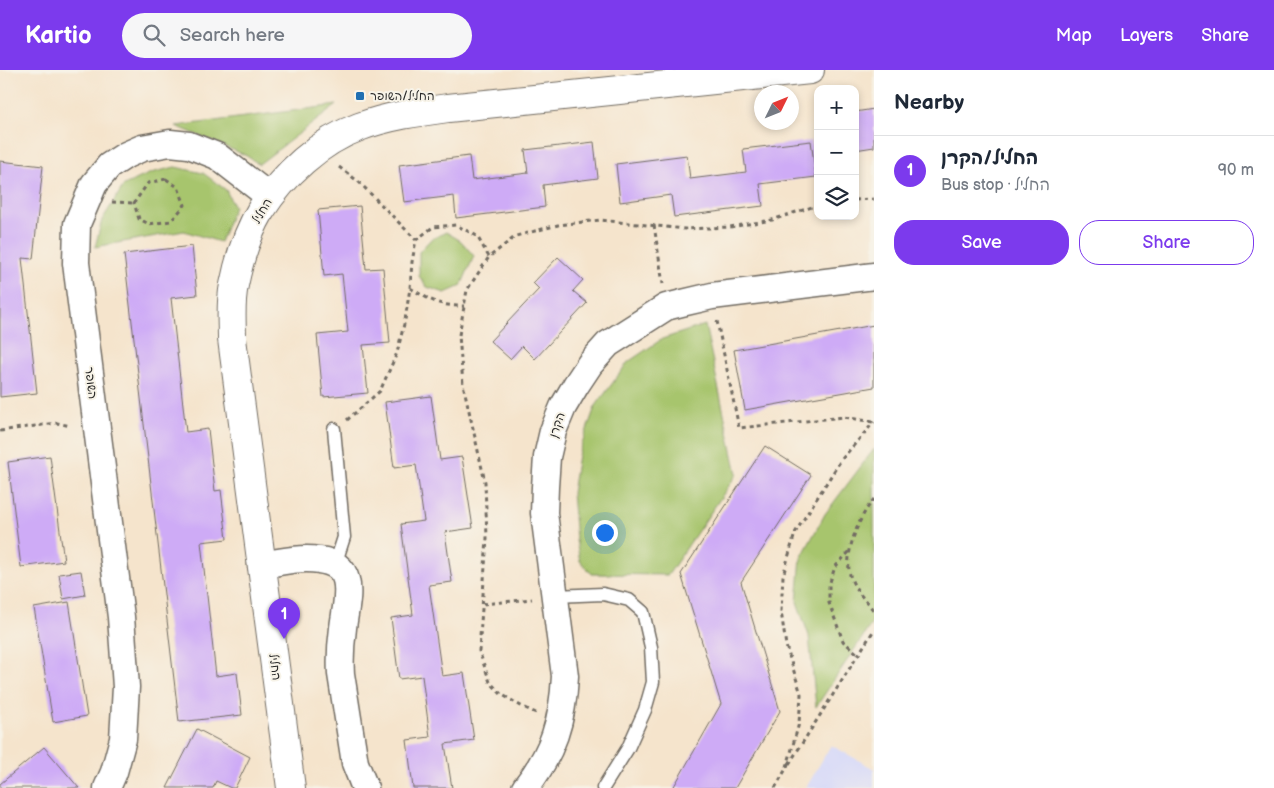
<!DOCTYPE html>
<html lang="en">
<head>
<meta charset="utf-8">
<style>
	body { margin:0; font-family:"Balsamiq Sans","Playpen Sans Hebrew",sans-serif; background:#f6f6f7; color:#1f2937 }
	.controls { position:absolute; right:15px; top:15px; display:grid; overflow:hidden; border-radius:10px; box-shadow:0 2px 8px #0003 }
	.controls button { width:45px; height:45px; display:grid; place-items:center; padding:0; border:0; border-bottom:1px solid #e0e1e3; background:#fff; color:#1f2937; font:25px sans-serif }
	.compass { position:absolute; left:754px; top:15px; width:45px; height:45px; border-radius:50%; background:#fff; box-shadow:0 2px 8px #0003; rotate:47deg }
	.you { position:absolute; left:604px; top:462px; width:18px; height:18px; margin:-12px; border:4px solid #fff; border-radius:50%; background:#1a73e8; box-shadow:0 0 0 8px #1a73e833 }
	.badge { display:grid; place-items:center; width:32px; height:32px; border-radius:50%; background:#7c3aed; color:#fff; font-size:16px; font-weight:700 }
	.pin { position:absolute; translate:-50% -41px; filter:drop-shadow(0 1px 2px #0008) }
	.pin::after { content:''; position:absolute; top:26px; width:18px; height:15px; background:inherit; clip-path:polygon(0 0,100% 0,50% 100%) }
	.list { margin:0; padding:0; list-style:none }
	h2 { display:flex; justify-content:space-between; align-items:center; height:65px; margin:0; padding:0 20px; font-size:21px }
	h2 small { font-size:16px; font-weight:400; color:#747a83 }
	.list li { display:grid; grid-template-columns:32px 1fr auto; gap:15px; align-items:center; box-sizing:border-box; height:70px; padding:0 20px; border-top:1px solid #e0e1e3 }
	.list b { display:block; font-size:19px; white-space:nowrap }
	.list p { margin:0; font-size:16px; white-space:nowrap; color:#747a83 }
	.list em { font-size:16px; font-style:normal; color:#747a83 }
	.actions { display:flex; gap:10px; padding:15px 20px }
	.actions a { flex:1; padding:11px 0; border:1px solid #7c3aed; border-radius:20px; text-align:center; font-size:18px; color:#7c3aed }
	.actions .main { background:#7c3aed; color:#fff }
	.icon { flex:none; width:28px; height:28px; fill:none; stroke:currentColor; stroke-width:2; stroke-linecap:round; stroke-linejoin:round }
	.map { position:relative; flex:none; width:874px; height:718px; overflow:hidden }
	header { display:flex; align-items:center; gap:30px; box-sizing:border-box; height:70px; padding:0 25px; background:#7c3aed; color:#fff }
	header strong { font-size:24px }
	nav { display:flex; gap:28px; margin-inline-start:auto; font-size:18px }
	.search { width:350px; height:45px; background:#f6f6f7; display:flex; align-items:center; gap:12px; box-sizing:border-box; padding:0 18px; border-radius:28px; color:#747a83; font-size:19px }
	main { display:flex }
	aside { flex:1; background:#fff }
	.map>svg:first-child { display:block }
</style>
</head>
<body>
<header>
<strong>Kartio</strong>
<div class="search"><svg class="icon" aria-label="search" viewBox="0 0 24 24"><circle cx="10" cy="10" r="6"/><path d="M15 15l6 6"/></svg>Search here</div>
<nav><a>Map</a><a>Layers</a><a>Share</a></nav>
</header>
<main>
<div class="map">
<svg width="874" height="718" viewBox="0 0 874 718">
	<rect width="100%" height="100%" fill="#f7f3e8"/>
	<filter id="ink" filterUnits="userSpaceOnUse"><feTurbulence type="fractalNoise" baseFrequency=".02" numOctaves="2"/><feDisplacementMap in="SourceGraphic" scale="10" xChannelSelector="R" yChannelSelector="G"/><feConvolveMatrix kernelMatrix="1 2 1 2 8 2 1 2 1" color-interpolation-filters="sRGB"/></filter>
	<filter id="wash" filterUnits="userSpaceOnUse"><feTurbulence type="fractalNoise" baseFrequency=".0096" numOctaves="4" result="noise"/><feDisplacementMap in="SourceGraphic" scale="20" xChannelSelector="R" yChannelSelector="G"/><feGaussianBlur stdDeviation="1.12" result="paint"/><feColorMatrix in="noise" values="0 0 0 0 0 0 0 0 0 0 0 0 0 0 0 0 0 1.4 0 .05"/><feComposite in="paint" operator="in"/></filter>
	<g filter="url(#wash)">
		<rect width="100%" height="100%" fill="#f5e4cc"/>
		<!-- built -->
		<path fill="#d5d8f9" d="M831 675 874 699V718H806Z"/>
		<!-- green -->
		<path fill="#a7c56d" stroke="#69784c" d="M337 35 259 94 245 85 176 56Z
			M175 97 203 103 226 120 234 137 220 172 184 161 95 177 102 150 124 115 151 103Z
			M446 162 461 171 474 186 461 216 445 223 427 217 419 206V182L430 170Z
			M705 255 737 404 668 505 592 504 580 491 576 470 572 423 578 385 595 337 628 292 662 269Z
			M874 379V550L816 637 809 566 797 532 801 488 825 444Z"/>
		<g id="blocks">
			<!-- building -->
			<path fill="#ceabf6" d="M874 39V77L855 80V42Z
				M811 71 816 107 760 114 763 136 674 147 671 125 620 132 616 94 687 85 690 109 746 102 743 79Z
				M594 72 598 108 543 115 545 137 456 148 454 126 404 132 399 95 469 86 472 110 528 103 525 80Z
				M0 91 43 96 33 189 22 188 37 323 0 327Z
				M360 136 366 199 383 198 390 273 363 275 368 323 323 327 317 265 348 262 342 204 324 206 318 140Z
				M192 176 197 225 171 228 186 362 208 359 215 421 221 420 227 469 201 472 216 606 237 603 242 645 179 652 124 184Z
				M558 187 583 210 573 221 587 233 535 289 522 276 510 289 490 271 539 219 533 213Z
				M874 255V317L745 340 734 280Z
				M431 326 440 390 462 387 473 458 445 462 452 512 429 515 442 606 464 603 474 670 445 674 452 718H413L407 670 430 667 422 606 399 609 391 548 413 545 401 454 424 451 416 395 394 398 385 332Z
				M765 376 811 405 741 512 780 641 735 718H673L721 634 681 504Z
				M50 386 64 491 21 497 8 392Z
				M81 501 85 525 63 529 59 504Z
				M69 532 87 646 53 652 34 538Z
				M197 659 250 687 235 718H231L216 711 213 718H167Z
				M44 677 79 718H0V714Z"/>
		</g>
	</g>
	<g filter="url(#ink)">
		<use href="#blocks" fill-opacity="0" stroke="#726c63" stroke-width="1"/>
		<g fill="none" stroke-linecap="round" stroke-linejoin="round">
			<!-- lane casing -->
			<g stroke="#726c63" stroke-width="15">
				<path id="lane" d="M334 359 344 467 335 495
					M555 526 603 524 629 530 643 542 651 577 653 612 645 640 628 678 603 718"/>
			</g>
			<!-- street casing -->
			<g stroke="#726c63" stroke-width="29">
				<path id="street" d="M261 495C280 492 300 487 319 490 359 495 346 531 343 558 341 573 340 589 341 604L355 693 365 718
					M107 718 114 702 123 669 126 617 121 547 76 193 77 154 94 114 109 96 126 85 142 78 170 73 189 75 217 86 270 127
					M525 718C553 683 563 650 565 606L544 443 545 417 547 387 553 361 563 337 576 315 590 294 608 274 666 237 682 233 712 226 874 206"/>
			</g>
			<!-- secondary casing -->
			<g stroke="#726c63" stroke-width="30">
				<path id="secondary" d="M291 718 232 269C232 251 230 233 234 215 239 190 248 162 261 140 283 105 320 71 359 57 388 46 418 42 448 38L810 0"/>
			</g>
			<!-- path -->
			<path stroke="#726c63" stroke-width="3" stroke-dasharray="4 4" stroke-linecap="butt" d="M339 97 359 112 416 170
				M166 109 178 117 185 135 171 151 149 154 139 149 134 133 148 113Z
				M855 130 874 129
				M112 132 134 133
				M654 155 663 214
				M410 218C432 231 438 236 464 236
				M717 251 739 358 844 347 873 352
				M347 350 380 321 397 283 405 250 410 218 412 192 416 170 433 157 456 155 477 166 489 187
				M0 361 57 353 71 356
				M874 429C859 447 844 482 850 505 853 518 866 531 874 541
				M849 482 835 497 829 515V533L843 571 858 584
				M483 534 532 529
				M536 643 521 636 501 624 490 612 479 581 487 468 485 412 463 314 459 265 467 220 489 187 516 166 558 155 600 150 685 159 730 157 772 150 818 135
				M789 694 874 560
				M775 718 787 697 799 653 801 624 786 576 781 541 783 506 795 463 841 390 874 352"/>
			<!-- lane -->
			<use href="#lane" stroke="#fff" stroke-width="12"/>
			<!-- street -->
			<use href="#street" stroke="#fff" stroke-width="26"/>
			<!-- secondary -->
			<use href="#secondary" stroke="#fff" stroke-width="28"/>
		</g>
	</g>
	<!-- markers -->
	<rect fill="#1f6fb2" stroke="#f7f3e8" stroke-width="2" x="355" y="21" width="10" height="10" rx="2.5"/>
	<g text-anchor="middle" stroke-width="4" stroke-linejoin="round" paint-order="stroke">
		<!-- poi labels -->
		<g font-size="12" fill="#2b2b2b" stroke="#f7f3e8" text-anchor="start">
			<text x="370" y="30">החליל/השופר</text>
		</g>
		<!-- street labels -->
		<g font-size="12" fill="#2b2b2b" stroke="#f7f3e8">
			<text transform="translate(262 141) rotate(-60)" y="4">החליל</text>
			<text transform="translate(91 313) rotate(83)" y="4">השופר</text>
			<text transform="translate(557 355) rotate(-71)" y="4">הקרן</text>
			<text transform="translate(275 597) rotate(82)" y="4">החליל</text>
		</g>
	</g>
</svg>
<div class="controls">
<button>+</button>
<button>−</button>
<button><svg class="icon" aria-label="layers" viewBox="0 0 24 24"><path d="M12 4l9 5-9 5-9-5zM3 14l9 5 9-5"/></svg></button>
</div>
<svg class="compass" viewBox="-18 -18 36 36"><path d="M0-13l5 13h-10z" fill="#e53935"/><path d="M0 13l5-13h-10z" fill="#747a83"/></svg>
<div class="you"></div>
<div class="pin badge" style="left:284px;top:569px">1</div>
</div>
<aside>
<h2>Nearby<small></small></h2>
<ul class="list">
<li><span class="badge">1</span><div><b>החליל/הקרן</b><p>Bus stop · החליל</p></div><em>90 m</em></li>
</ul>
<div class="actions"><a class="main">Save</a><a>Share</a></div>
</aside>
</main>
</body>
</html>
